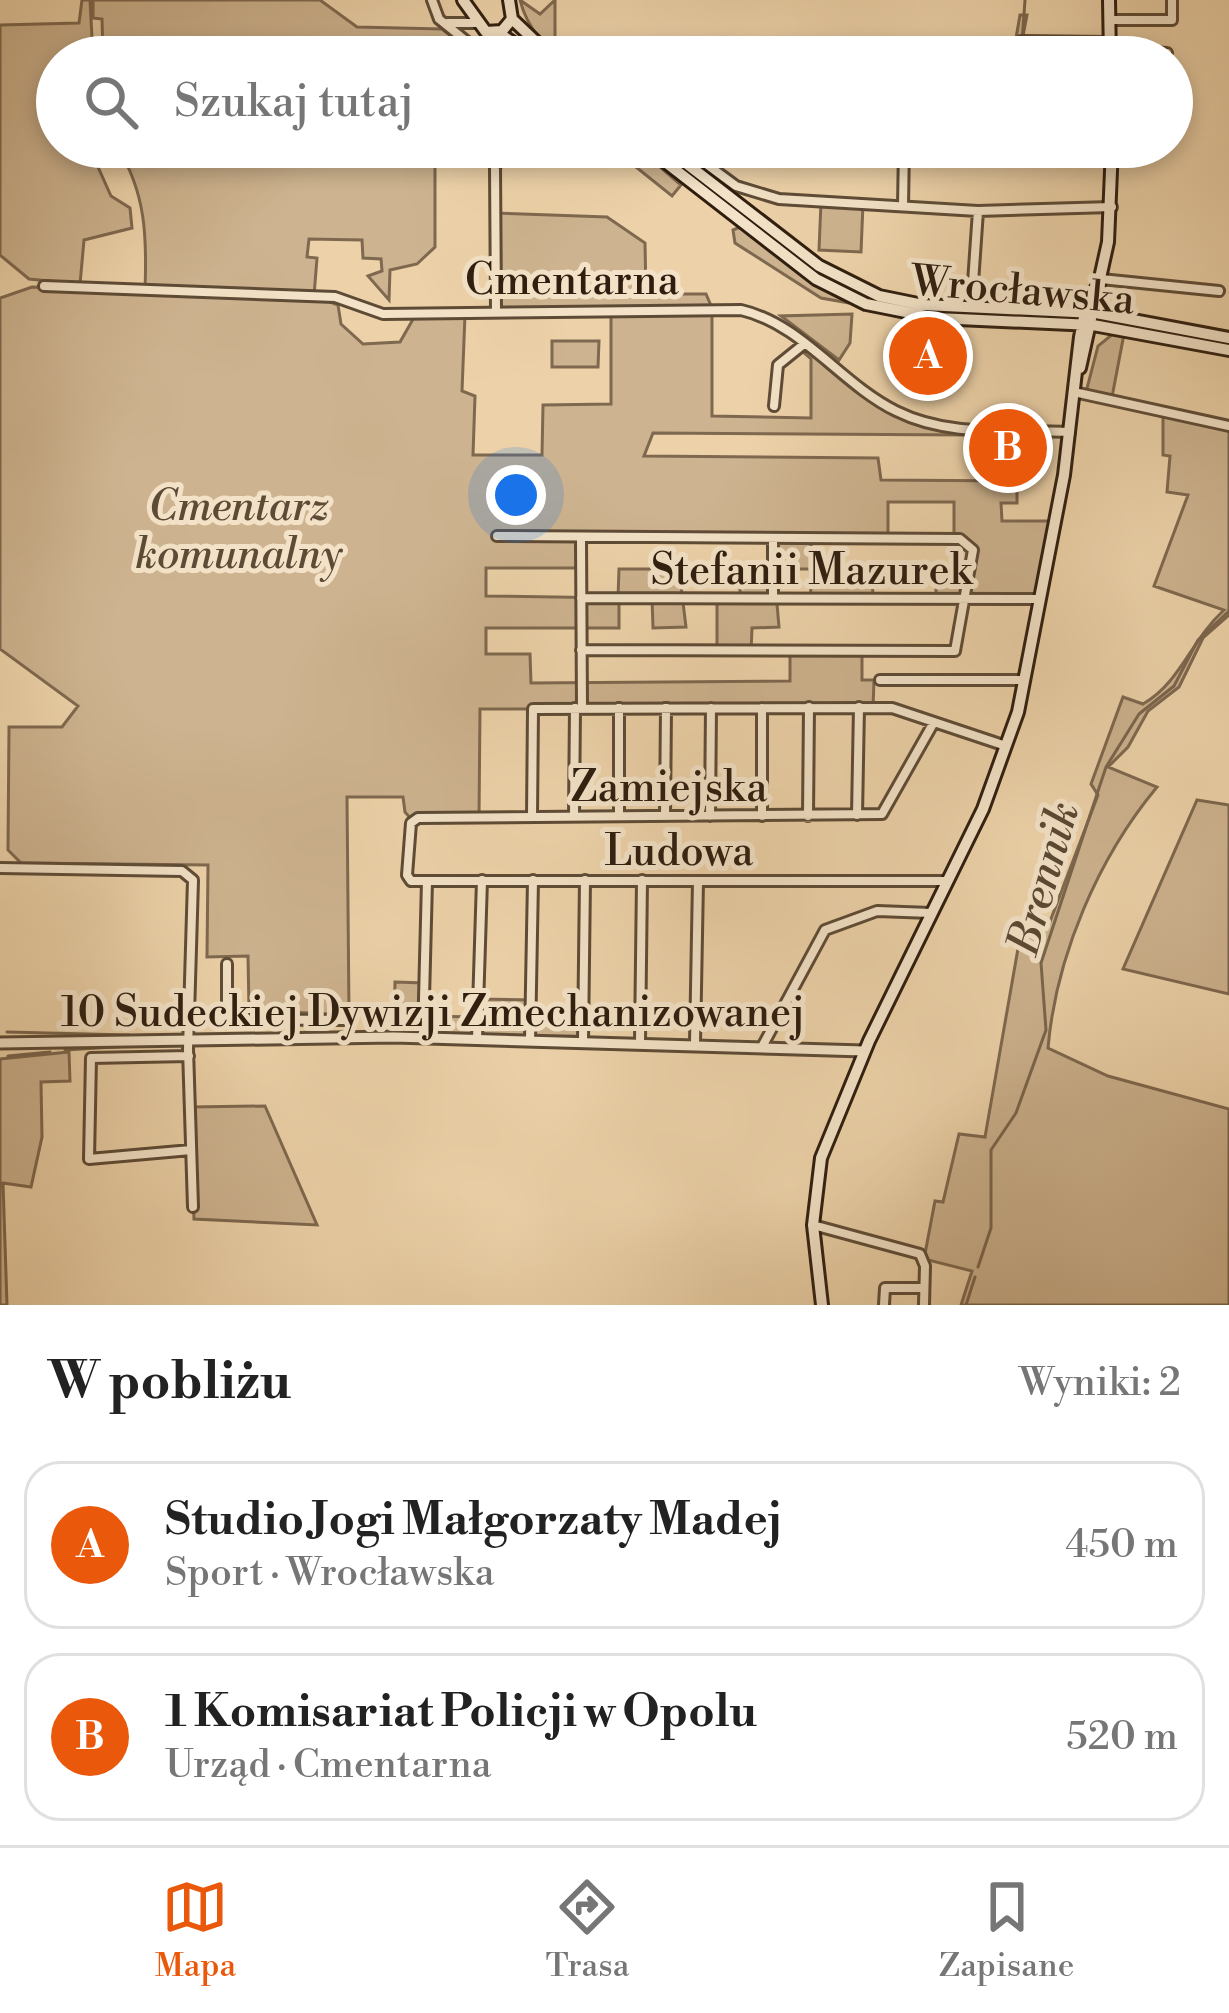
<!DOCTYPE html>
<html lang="pl">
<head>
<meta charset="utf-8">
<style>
	body { margin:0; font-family:"Libre Bodoni",serif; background:#f2f2f2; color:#222 }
	.you { position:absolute; left:516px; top:495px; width:42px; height:42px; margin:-30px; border:9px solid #fff; border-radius:50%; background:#1a73e8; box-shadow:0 0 0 18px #1a73e833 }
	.badge { display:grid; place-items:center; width:78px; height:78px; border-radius:50%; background:#ea580c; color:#fff; font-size:39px; font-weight:700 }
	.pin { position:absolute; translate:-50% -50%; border:6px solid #fff; box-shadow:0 3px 12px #0006 }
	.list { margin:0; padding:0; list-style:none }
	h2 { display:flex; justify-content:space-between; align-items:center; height:156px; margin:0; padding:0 48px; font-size:51px }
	h2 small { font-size:39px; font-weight:400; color:#767676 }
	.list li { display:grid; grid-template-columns:78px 1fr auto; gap:36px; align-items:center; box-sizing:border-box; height:168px; margin:0 24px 24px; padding:0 24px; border:3px solid #e0e0e0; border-radius:36px }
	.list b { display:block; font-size:45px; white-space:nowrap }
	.list p { margin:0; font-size:39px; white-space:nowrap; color:#767676 }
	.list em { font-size:39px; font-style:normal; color:#767676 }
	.icon { flex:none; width:66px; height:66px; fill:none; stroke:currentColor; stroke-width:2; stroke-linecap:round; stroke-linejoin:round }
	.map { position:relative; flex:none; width:1229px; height:1305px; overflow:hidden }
	.search { position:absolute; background:#fff; box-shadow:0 6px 18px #0003; left:36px; right:36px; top:36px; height:132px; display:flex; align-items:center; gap:30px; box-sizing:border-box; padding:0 42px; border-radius:66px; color:#767676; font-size:45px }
	.sheet { height:540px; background:#fff }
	nav { display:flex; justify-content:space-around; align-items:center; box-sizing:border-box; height:168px; border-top:3px solid #e0e0e0; background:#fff; font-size:33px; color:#767676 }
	nav a { display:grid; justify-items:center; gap:6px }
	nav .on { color:#ea580c }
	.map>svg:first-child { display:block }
</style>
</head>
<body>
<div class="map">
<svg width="1229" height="1305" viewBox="0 0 1229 1305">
	<rect width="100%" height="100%" fill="#edd2a9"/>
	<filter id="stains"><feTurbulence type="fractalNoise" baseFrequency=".00167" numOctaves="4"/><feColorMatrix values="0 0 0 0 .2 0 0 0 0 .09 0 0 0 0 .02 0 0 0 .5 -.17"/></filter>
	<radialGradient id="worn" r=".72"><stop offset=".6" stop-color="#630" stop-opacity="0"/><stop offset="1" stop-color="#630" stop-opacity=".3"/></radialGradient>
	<!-- green -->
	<path fill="#cdb38f" stroke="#7e684f" stroke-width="3" d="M82 0H90L93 57H57V147H89L111 196 130 208 132 228 84 240 80 284 29 279 0 255V25L79 23Z
		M93 0H320L357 27 442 29 478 57H103L102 19 93 18Z
		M520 0 540 14 555 0V40L575 57C546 56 526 24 520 0Z
		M1020 15H1027L1019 57H992L989 46 947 41 1016 38Z
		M117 147H435V247L417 264 390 270 389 300 368 276 382 271 381 259 363 258 362 240 309 239 307 257 317 258 314 296 338 305 341 324 363 344 400 342 416 314 465 315 462 391 475 396 473 455H542L543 405 611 404V315L496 310 495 213 607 217 645 243 646 294H706L712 308V416L811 418V359L802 351 811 350 880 402 968 435 653 433 644 456 878 458 881 480 1017 481V503H1001L1002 521H1055L1041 599H936V570H971L974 554 954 539V502H888V539H811V569H872L873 599H811L810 569H774L779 627 752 628 751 653H717V598H740V569H773V540L582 539 581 568H486V596L618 598 619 569H679L686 627 653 628 652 598 619 599V628H486V654H530L531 683 790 681V653L862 652V680H874L873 708 480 709 479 818 413 821 405 812 403 797H347L349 1015 249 1010 248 956 207 957 208 865 21 863 8 850 9 727H62L78 706 0 649V298L32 287 145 290C147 238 146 192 117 147Z
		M611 147H637L681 185 672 196Z
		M821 202 863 204 861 252 819 250Z
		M740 227 804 277 849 303 821 298 735 243 733 230Z
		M852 314 850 343 839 360 781 316Z
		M1114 333 1124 334 1112 397 1086 392 1098 346Z
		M552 341H599L598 367H552Z
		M1163 416 1229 430V615L1203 638 1179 687 1148 711 1128 747 1108 767 1157 787C1098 858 1056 956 1048 1048L1108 1076 1229 1109V1305H961L972 1271 924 1259 935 1201 943 1202 959 1134 985 1137 1023 920 1049 924 1098 795 1091 784 1123 697 1143 704C1181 682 1191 640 1224 610L1154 586 1188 495 1167 492 1170 456 1163 455Z
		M1197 800 1229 805V994L1123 969Z
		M395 982 424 983V1016L477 1017 478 999 531 1000V1016H581L579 1036 394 1037Z
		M69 1052 70 1081 41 1082 42 1137 31 1187 3 1183 7 1305H0V1059Z
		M265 1106 317 1225 194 1219 190 1107Z"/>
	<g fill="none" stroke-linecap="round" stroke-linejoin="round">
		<!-- stream -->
		<path stroke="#7a654c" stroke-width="3" d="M1021 57 1025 0
			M1032 147V149
			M7 1032 129 1035
			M65 1050 130 1046
			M8 1056 50 1052
			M978 1267 991 1228V1150L1016 1113 1046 1030 1041 963 1106 767 1139 714 1174 686 1198 640 1229 611
			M966 1305 975 1277"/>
		<!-- minor casing -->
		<g stroke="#5e4b36" stroke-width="14">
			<path id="minor" d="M432 0 439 19 486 57
				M1109 20H1172V0
				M447 23H475
				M1021 41 1109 42
				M1110 49 1167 53
				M1037 151 1111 153
				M694 155 736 186 779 199 978 211 1112 207
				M903 206 904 147
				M1101 279 1219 291
				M44 286 335 297 383 314 741 310C802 324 841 384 896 411 950 438 1011 429 1070 432
				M972 297 978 211
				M496 310 495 167 508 147
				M1074 392 1229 426
				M774 406 778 365 804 344
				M497 536 960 539 973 550 955 651 581 650
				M581 539 582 708
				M581 598 1039 599
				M773 598V539
				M880 680H1024
				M762 708V816
				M934 722 882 814 418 818 411 823 407 875 411 881H947
				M857 815 859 707
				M574 816 575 708
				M619 816V708
				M665 816 666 708
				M710 816 711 708
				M808 816 809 707
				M532 817 533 709 892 708 1006 746
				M0 868 182 871 193 880 188 1049 193 1207
				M192 1019 348 1020
				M227 1019V964
				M423 1038 427 881
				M477 1039 482 880
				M530 1040 533 880
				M583 1041 585 880
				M640 1042 642 880
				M695 1043 698 881
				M763 1045 825 930 877 911 931 913
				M189 1056 91 1058 89 1159 191 1150
				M813 1225 920 1254 925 1266 924 1305
				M884 1305 885 1288H924"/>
		</g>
		<!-- tertiary casing -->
		<g stroke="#5e4b36" stroke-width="15">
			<path id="tertiary" d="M0 1043 394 1037 864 1051"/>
		</g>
		<!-- secondary casing -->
		<g stroke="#2f1e0f" stroke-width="16">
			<path id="secondary" d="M463 0 486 32 502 31 512 19
				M509 0 512 19
				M1109 0 1110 57
				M512 19 552 57
				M499 33 533 57
				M646 147 816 279 866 304 936 318 1093 325 1229 350
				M665 147 819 266 879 296 923 305 1096 313 1229 338
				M1080 368 1108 242 1112 147
				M822 1305 813 1225 821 1158 869 1041 983 809 1018 712 1064 475 1080 337 1087 303 1100 282"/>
		</g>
		<!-- minor -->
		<use href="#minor" stroke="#f3e2c7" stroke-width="8"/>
		<!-- tertiary -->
		<use href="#tertiary" stroke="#f3e2c7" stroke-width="9"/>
		<!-- secondary -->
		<use href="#secondary" stroke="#f3e2c7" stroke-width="10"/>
	</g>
	<g text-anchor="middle" stroke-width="10" stroke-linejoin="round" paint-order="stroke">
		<!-- street labels -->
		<g font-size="42" fill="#2f1e0f" stroke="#f3e2c7">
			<text x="572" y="294">Cmentarna</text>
			<text transform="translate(1023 289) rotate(5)" y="15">Wrocławska</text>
			<text x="811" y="584">Stefanii Mazurek</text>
			<text x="669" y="801">Zamiejska</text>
			<text x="679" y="865">Ludowa</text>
			<text x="433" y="1026">10 Sudeckiej Dywizji Zmechanizowanej</text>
		</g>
		<!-- park labels -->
		<g font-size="42" font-style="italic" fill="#5e4b35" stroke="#f3e2c7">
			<text x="239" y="520">Cmentarz<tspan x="239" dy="48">komunalny</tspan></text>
		</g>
		<!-- water labels -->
		<g font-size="45" font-style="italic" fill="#5b4833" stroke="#f3e2c7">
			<text transform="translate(1042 878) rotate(-74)" y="16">Brennik</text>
		</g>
	</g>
	<rect width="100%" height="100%" filter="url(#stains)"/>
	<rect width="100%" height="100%" fill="url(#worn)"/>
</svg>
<div class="you"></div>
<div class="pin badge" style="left:928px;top:356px">A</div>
<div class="pin badge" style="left:1008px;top:448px">B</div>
<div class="search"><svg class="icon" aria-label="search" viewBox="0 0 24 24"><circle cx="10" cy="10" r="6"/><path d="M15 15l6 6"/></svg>Szukaj tutaj</div>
</div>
<section class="sheet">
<h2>W pobliżu<small>Wyniki: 2</small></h2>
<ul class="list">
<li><span class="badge">A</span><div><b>Studio Jogi Małgorzaty Madej</b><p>Sport · Wrocławska</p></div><em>450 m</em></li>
<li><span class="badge">B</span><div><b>1 Komisariat Policji w Opolu</b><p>Urząd · Cmentarna</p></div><em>520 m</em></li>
</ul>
</section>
<nav>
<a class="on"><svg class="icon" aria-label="map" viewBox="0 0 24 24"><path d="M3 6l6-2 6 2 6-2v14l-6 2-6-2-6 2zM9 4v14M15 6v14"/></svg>Mapa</a>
<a><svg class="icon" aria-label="directions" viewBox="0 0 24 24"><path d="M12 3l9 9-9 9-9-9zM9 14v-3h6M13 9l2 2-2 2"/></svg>Trasa</a>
<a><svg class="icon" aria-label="saved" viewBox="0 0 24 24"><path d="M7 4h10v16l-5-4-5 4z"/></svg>Zapisane</a>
</nav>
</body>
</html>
